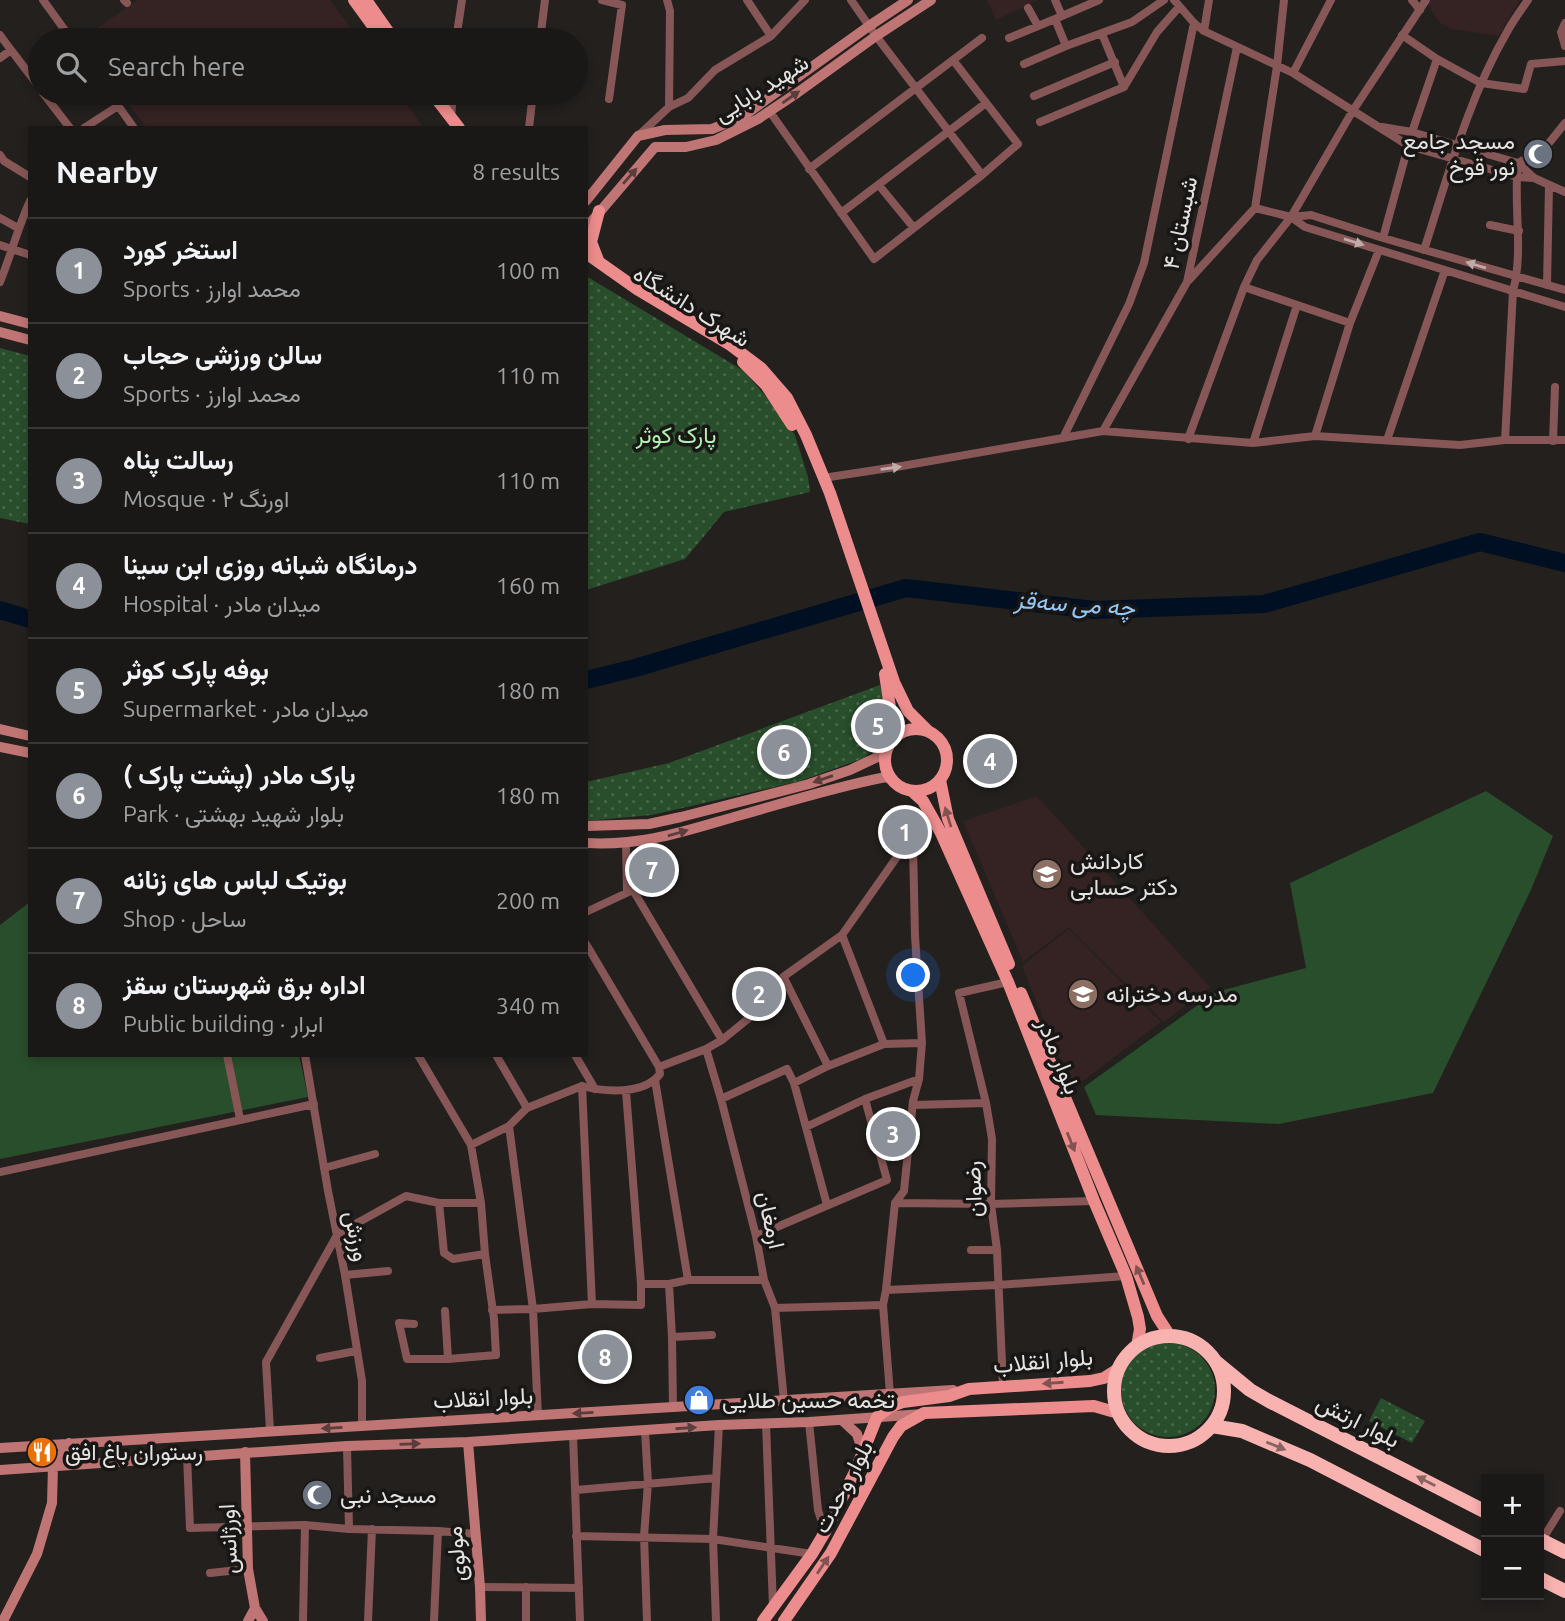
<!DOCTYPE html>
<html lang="en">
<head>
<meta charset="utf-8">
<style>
	body { margin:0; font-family:Ubuntu,Vazirmatn,sans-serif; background:#272523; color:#f1f3f6 }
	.controls { position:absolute; right:21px; bottom:21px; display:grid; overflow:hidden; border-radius:0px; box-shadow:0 4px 10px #0003 }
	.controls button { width:63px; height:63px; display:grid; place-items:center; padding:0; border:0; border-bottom:2px solid #383735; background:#1a1816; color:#f1f3f6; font:35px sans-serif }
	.you { position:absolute; left:914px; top:976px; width:24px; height:24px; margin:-18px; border:5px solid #fff; border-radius:50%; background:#1a73e8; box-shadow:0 0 0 10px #1a73e833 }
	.badge { display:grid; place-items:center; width:46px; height:46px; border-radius:50%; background:#8c9099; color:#fff; font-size:23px; font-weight:700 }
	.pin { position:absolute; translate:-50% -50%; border:4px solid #fff; box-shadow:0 2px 7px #0006 }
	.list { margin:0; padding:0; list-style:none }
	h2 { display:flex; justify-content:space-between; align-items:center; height:91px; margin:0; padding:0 28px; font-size:30px }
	h2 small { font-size:23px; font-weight:400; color:#9fa0a1 }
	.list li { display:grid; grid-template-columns:46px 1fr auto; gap:21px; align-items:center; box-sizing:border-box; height:105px; padding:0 28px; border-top:2px solid #383735 }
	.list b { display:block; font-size:26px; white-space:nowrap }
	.list p { margin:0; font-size:23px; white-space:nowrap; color:#9fa0a1 }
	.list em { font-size:23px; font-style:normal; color:#9fa0a1 }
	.icon { flex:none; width:38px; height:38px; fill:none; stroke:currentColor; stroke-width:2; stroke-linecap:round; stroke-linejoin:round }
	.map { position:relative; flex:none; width:1565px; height:1621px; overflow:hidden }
	.search { position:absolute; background:#1a1816; box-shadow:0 4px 10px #0003; left:28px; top:28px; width:560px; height:77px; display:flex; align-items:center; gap:18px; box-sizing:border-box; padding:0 24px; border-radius:38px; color:#9fa0a1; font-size:26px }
	.panel { position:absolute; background:#1a1816; box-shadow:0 4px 10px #0003; left:28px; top:126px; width:560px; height:931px; border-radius:0px }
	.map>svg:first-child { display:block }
</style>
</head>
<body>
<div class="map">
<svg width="1565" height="1621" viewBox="0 0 1565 1621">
	<defs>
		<pattern id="park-dots" width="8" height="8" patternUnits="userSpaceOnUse" patternTransform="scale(1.75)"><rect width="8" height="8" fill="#294e2b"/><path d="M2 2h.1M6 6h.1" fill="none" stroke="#486749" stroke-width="1.8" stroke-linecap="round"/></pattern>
	</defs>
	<rect width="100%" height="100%" fill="#23201e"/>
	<!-- education -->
	<path fill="#352222" d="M137 0H330L360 40H83L82 39Z
		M987 0H1038L996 20Z
		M1431 0H1520L1499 36 1451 29 1440 23 1428 4Z
		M121 93H399L424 128H146Z
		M1037 796 1210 987 1164 1022 1069 927 1023 962 963 821Z
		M1069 929 1161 1022 1072 1089 1022 966Z"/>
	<!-- green -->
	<path fill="#294e2b" d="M1486 791 1553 836 1530 892 1433 1093 1279 1124 1096 1115 1084 1087 1216 992 1306 968 1290 883Z
		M30 902V1055H299L308 1097 0 1159V925Z"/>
	<!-- park -->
	<path fill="url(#park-dots)" d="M586 276 744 371 768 399 795 435 808 477 810 492 724 512 685 559 586 590Z
		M0 348 30 356V524L0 518Z
		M880 685 886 714 876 747 864 758 800 781 652 815 586 821V782L669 763Z
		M1121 1390a47 47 0 1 1 94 0a47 47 0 1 1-94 0Z
		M1381 1398 1425 1421 1412 1443 1369 1421Z"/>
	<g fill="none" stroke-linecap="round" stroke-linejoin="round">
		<!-- river -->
		<path stroke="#001022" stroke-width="18" d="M0 610 30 619
			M586 680 635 668 906 588 1094 610 1264 604 1480 542 1565 563"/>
		<!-- street -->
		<path stroke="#865756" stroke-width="8" d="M43 0 72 40
			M124 0 127 3
			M602 0 622 5 609 99
			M667 0 670 11 669 107
			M747 0 771 36
			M851 0 876 36 982 175
			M1055 0 1062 16
			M1174 0 1194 23 1204 31 1293 73 1409 146 1517 177 1534 178
			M1412 0 1420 10
			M1028 8 1038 26
			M1565 23 1561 32 1565 46
			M1204 31 1209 0
			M1102 34 1124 87
			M0 35 11 50
			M1402 35 1437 59 1481 83 1524 89 1531 64 1565 61
			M1009 38 1055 19
			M456 40 462 0
			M540 40 545 0
			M1066 46 1055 19 1099 0
			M0 58 11 50 40 88
			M1024 64 1066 46 1132 22 1164 0
			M1293 73 1331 0
			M43 93 70 128
			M109 93 134 128
			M1034 96 1115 62
			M770 112 874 259 982 175 1018 144 953 60
			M451 118 453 93
			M1040 122 1124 87 1157 32 1179 7
			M1382 127 1412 132 1518 163 1534 178 1565 192
			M84 128 118 106
			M529 128 533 93
			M638 136 669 107 688 98 715 70 771 36 805 0
			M0 155 4 161 30 177
			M809 169 982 38
			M882 189 914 228
			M1255 208 1291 217 1305 227 1565 307
			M841 213 986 103
			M1291 217 1311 215 1383 238 1565 290
			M0 218 18 228
			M1490 225 1519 231
			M1383 238 1412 132 1437 59
			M0 245 30 255
			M1424 250C1448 176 1468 99 1507 32 1513 21 1521 10 1528 0
			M1189 280 1255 208 1277 66 1284 0
			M0 282C11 255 18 227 30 201
			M1547 285 1549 185
			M1244 287 1350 323
			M1103 431 1187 282 1237 47
			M1315 436 1350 323 1379 250
			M1063 438 1129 304 1144 263 1194 23
			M1188 439 1244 287 1257 260 1291 217 1352 112 1426 0
			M1387 440 1445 270
			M1505 440 1513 291C1524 250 1513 206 1518 163L1545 148 1565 123
			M1553 441 1555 387
			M1253 443 1297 305
			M823 478 902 466 1103 431 1253 443 1315 436 1460 445 1505 440H1565
			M626 843 627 892
			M633 890 722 1040
			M586 912 665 875
			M842 935 884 1044
			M586 944 659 1067
			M784 978 828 1066
			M706 1049 721 1099 756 1236 764 1280 775 1308 784 1401
			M227 1055 240 1119
			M305 1055 328 1191 345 1275 362 1381V1426
			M496 1055 527 1108
			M575 1055 595 1089
			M655 1080 688 1280
			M794 1083 828 1066 884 1044 922 1043
			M582 1086C605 1092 644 1095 660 1074L659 1067 706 1049 722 1040 781 992 783 977 842 935 899 854 913 845
			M582 1086 592 1304
			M721 1099 787 1069 794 1083 827 1205
			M913 1105 986 1103
			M509 1126 533 1309 538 1415
			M806 1127 865 1099 919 1079
			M471 1145 509 1126 527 1108 582 1086
			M324 1168 375 1154
			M0 1172 314 1104
			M439 1203 444 1253 453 1259 485 1254
			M895 1203 991 1204 1094 1201
			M756 1236 887 1180 865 1099
			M971 1250H997
			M345 1275 388 1271
			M641 1284H669L688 1280H764
			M669 1284 672 1337 673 1407
			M886 1290 998 1285 1126 1276
			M775 1308 883 1305
			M492 1310 533 1309 592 1304 641 1305V1284L626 1091
			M445 1311 448 1359
			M414 1324 399 1323 407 1359H448L496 1355 494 1319 485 1254 481 1203 471 1145 418 1055
			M672 1337 712 1335
			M320 1358 356 1351
			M1003 1386 997 1250 991 1204 992 1139 986 1103 959 993 1008 982
			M890 1394 883 1305 886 1290 895 1203 904 1191 913 1101 919 1079 922 1043 915 936 913 845 930 813
			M809 1422 818 1510 825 1532
			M766 1424 773 1606
			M270 1431 266 1362 336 1237 350 1227 406 1196 439 1203H481
			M645 1431 648 1483 644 1536 647 1621
			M573 1435 580 1621
			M347 1446 349 1529
			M187 1456 190 1528 305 1525 349 1529 438 1531 476 1534
			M576 1490 716 1478
			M576 1536 713 1539 812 1554
			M1542 1540 1560 1511
			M210 1573 248 1569
			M480 1587 579 1588
			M526 1587V1621
			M303 1621 305 1525
			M368 1621 372 1529
			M434 1621 438 1531
			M716 1621 713 1539 719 1425"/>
		<!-- secondary -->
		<path stroke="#bf7574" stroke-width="10" d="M586 201 638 136 665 130 712 129 742 117 869 26 908 0
			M586 228 655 147H686L716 140 758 119 797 93 876 36 931 0
			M0 316 30 324
			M0 332 30 340
			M0 729 30 736
			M0 747 30 753
			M586 826 649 824 681 817 809 784 850 770 886 753
			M586 843C642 846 682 832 734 817 784 803 834 787 886 777L891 779
			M842 1420 857 1434 863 1453
			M468 1442 480 1587 481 1621
			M0 1448 953 1390
			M245 1452 248 1569 255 1608 248 1621
			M0 1470 347 1446 468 1442 719 1425 809 1422 923 1414
			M255 1608 263 1621
			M3 1621 37 1554 52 1503 53 1466 69 1443"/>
		<!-- primary -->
		<path stroke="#ec8c8c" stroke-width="12" d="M354 0 383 40
			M366 0 394 40
			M432 93 459 128
			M586 253 637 289 729 344 761 368 787 398 806 435 830 493 894 682 908 711 929 732
			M598 260 591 242 599 211
			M743 362 766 385 792 425
			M885 674 892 721 888 746
			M885 760a31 31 0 1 1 62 0a31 31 0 1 1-62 0Z
			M940 780 948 819 1009 964
			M912 791 923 801 941 833 1008 982 1094 1201 1126 1276 1138 1317 1140 1329 1137 1346
			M1021 993 1157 1316 1170 1336
			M763 1621 812 1554 825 1532 855 1472 877 1417 890 1407 903 1402 949 1396 969 1389 1090 1381 1104 1378 1118 1369
			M784 1621 831 1553 893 1437 901 1426 924 1413 1094 1406 1118 1413"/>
		<!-- highway -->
		<path stroke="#f8b2b0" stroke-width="14" d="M1114 1391a55 55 0 1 1 110 0a55 55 0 1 1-110 0Z
			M1216 1362 1250 1390 1269 1401 1486 1512
			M1212 1426 1242 1431 1310 1460 1486 1551
			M1539 1539 1565 1552
			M1539 1578 1565 1591"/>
	</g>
	<!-- one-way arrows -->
	<defs><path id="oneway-solid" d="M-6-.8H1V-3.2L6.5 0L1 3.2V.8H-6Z" transform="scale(1.75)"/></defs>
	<g fill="#5b3d3b">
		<use href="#oneway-solid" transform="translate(791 97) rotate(-35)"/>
		<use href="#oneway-solid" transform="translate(630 176) rotate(-49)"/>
		<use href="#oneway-solid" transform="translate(823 779) rotate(161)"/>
		<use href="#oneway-solid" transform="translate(678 833) rotate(-16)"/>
		<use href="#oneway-solid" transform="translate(583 1413) rotate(177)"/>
		<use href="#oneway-solid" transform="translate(332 1428) rotate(177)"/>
		<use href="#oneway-solid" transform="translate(686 1428) rotate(-4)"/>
		<use href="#oneway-solid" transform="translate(410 1444) rotate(-2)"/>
	</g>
	<g fill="#bfaba9">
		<use href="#oneway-solid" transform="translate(1354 242) rotate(17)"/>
		<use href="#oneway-solid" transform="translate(1476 265) rotate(-163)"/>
		<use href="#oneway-solid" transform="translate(891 468) rotate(-8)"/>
	</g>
	<g fill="#825250">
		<use href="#oneway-solid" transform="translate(948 817) rotate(-107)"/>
		<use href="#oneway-solid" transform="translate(1071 1142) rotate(68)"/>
		<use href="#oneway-solid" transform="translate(1140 1275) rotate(-113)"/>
		<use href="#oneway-solid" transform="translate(1053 1383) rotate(176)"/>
		<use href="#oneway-solid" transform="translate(823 1565) rotate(-56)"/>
	</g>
	<g fill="#886462">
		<use href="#oneway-solid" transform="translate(1276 1446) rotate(22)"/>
		<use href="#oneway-solid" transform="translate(1426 1481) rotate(-153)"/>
	</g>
	<!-- icons -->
	<defs>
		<g id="mosque-disc" transform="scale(1.575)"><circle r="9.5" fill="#6b7280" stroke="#191715"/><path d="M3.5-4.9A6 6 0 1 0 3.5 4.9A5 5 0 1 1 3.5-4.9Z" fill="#fff"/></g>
		<g id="school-disc" transform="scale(1.575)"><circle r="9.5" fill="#8d6e63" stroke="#191715"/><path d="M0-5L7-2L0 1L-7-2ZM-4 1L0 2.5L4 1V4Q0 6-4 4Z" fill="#fff"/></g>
		<g id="shop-disc" transform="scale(1.575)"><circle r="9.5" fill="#3f7fe0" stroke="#191715"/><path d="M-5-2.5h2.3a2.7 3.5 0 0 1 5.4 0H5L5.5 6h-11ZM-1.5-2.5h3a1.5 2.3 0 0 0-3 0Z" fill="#fff"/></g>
		<g id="restaurant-disc" transform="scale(1.575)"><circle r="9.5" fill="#e8710a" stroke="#191715"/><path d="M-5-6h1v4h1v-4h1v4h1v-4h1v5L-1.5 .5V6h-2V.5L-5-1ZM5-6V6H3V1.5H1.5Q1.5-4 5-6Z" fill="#fff"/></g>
	</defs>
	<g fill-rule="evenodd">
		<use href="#mosque-disc" x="1538" y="154"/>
		<use href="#school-disc" x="1047" y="874"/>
		<use href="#school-disc" x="1083" y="994"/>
		<use href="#shop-disc" x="699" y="1400"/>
		<use href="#restaurant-disc" x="42" y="1452"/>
		<use href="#mosque-disc" x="317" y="1495"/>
	</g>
	<g text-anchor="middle" stroke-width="7" stroke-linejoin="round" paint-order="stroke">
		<!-- street labels -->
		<g font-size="23" fill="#e5e3e1" stroke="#191715">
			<text transform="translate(761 88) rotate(-32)" y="8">شهید بابایی</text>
			<text transform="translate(1180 223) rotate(-78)" y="8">شبستان ۴</text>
			<text transform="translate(692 306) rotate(32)" y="8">شهرک دانشگاه</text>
			<text transform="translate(1059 1056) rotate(68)" y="8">بلوار مادر</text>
			<text transform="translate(973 1189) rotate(-92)" y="8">رضوان</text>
			<text transform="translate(771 1220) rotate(77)" y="8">ارمغان</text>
			<text transform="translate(357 1236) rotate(78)" y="8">ورزش</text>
			<text transform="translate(1043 1361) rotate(-5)" y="8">بلوار انقلاب</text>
			<text transform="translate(483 1398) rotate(-3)" y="8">بلوار انقلاب</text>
			<text transform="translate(1358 1421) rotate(27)" y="8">بلوار ارتش</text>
			<text transform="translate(843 1487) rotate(-62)" y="8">بلوار وحدت</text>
			<text transform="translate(228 1539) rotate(-93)" y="8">اورژانس</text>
			<text transform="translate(456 1554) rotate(-95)" y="8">مولوی</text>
		</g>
		<!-- poi labels -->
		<g font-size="23" fill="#e5e3e1" stroke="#191715" text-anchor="start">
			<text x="1515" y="149" text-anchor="end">مسجد جامع<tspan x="1515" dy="26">نور قوخ</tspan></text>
			<text x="1070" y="869">کاردانش<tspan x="1070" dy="26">دکتر حسابی</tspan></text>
			<text x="1106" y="1002">مدرسه دخترانه</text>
			<text x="722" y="1408">تخمه حسین طلایی</text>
			<text x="65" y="1460">رستوران باغ افق</text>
			<text x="340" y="1503">مسجد نبی</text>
		</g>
		<!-- park labels -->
		<g font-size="23" fill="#b0f1b1" stroke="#191715">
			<text x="676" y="443">پارک کوثر</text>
		</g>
		<!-- water labels -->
		<g font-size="24" font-style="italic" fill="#94c6f6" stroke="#191715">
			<text transform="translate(1075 604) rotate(4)" y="8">چە می سەقز</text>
		</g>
	</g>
</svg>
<div class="controls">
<button>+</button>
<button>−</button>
</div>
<div class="you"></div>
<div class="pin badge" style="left:905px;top:832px">1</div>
<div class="pin badge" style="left:759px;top:994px">2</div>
<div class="pin badge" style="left:893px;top:1134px">3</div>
<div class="pin badge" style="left:990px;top:761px">4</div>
<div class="pin badge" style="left:878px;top:726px">5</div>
<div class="pin badge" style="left:784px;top:752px">6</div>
<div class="pin badge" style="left:652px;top:870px">7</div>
<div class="pin badge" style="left:605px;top:1357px">8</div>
<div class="search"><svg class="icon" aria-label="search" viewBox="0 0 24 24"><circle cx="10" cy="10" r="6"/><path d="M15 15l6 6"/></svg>Search here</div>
<section class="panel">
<h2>Nearby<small>8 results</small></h2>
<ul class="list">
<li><span class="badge">1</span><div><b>استخر کورد</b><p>Sports · محمد اوارز</p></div><em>100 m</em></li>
<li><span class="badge">2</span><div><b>سالن ورزشی حجاب</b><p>Sports · محمد اوارز</p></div><em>110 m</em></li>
<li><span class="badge">3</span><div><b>رسالت پناه</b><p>Mosque · اورنگ ۲</p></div><em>110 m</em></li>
<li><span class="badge">4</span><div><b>درمانگاه شبانه روزی ابن سینا</b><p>Hospital · میدان مادر</p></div><em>160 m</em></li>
<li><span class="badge">5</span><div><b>بوفه پارک کوثر</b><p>Supermarket · میدان مادر</p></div><em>180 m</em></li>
<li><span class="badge">6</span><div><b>پارک مادر (پشت پارک )</b><p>Park · بلوار شهید بهشتی</p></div><em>180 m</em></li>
<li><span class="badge">7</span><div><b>بوتیک لباس های زنانه</b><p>Shop · ساحل</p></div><em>200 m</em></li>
<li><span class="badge">8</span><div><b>اداره برق شهرستان سقز</b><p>Public building · ابرار</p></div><em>340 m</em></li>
</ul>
</section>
</div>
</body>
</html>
